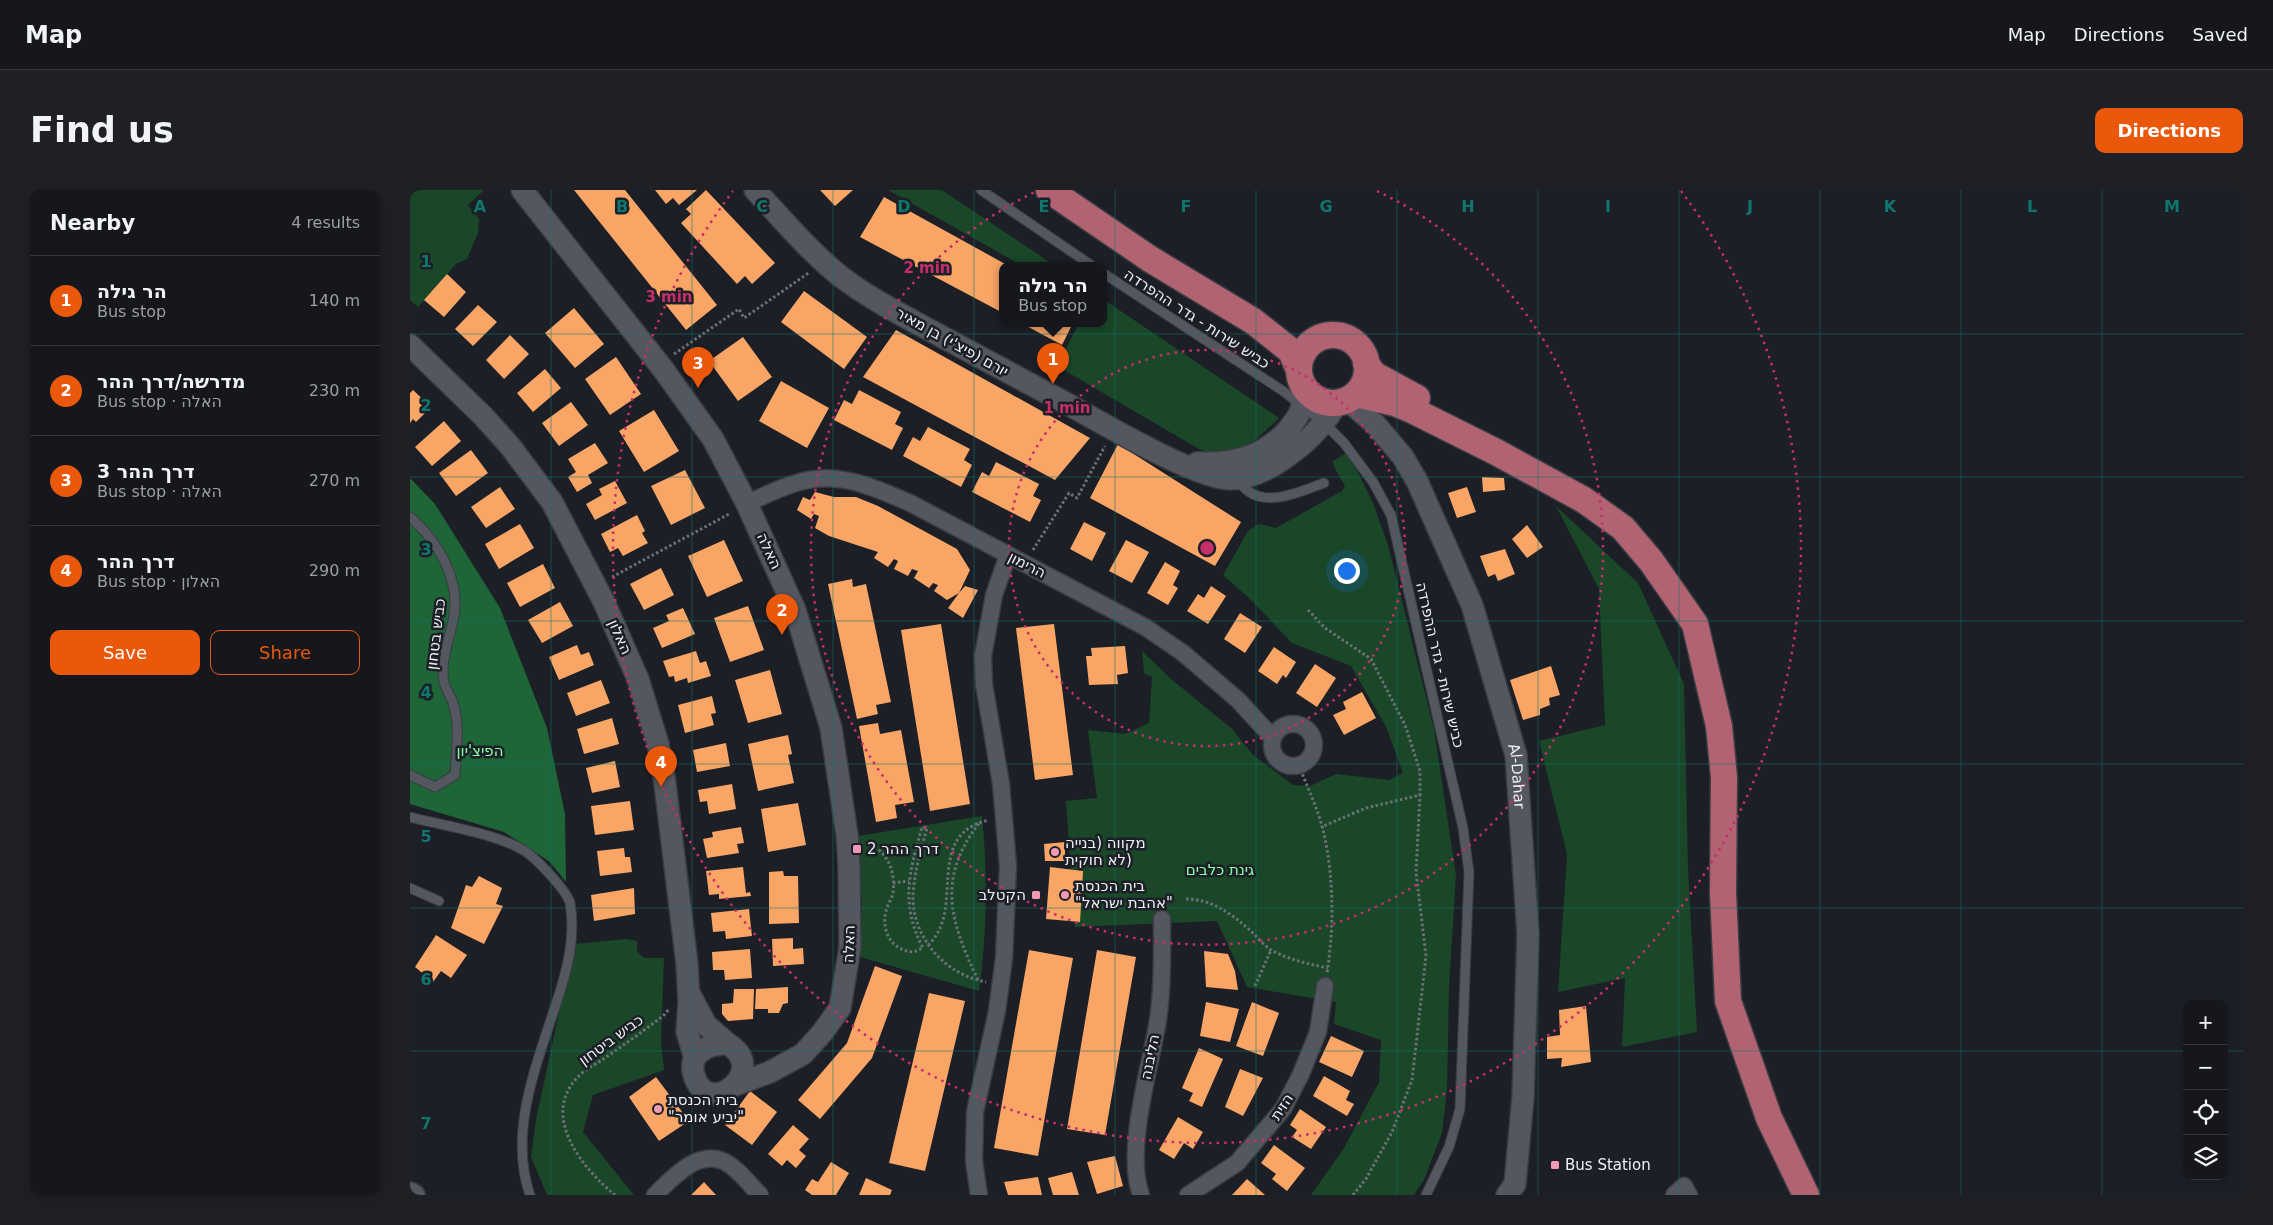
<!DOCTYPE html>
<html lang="en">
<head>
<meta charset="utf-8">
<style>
	body { margin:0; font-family:"DejaVu Sans",Heebo,sans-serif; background:#1e2025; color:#f1f3f6 }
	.controls { position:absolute; right:15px; bottom:15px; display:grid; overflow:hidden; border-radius:10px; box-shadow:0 2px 12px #0003 }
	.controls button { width:45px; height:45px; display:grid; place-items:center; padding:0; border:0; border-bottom:1px solid #34363b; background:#15171c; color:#f1f3f6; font:25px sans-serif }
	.you { position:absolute; left:936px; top:380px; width:18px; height:18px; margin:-12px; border:4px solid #fff; border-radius:50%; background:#1a73e8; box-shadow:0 0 0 8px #1a73e833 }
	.badge { display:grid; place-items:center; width:32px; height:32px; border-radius:50%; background:#ea580c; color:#fff; font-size:16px; font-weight:700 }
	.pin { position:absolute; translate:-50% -41px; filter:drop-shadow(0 1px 2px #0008) }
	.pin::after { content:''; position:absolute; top:26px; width:18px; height:15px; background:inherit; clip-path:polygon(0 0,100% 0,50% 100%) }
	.popup { position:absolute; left:589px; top:72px; width:108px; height:65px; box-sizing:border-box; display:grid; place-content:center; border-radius:10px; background:#15171c; filter:drop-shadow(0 1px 4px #0005); font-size:16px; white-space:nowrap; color:#9d9fa3 }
	.popup b { font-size:19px; color:#f1f3f6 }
	.popup::after { content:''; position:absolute; left:50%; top:100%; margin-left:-10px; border:10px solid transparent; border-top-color:#15171c }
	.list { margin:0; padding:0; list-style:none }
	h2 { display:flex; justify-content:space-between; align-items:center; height:65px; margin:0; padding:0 20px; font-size:21px }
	h2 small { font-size:16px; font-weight:400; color:#9d9fa3 }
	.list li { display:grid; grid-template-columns:32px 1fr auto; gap:15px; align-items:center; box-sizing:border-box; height:90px; padding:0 20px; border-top:1px solid #34363b }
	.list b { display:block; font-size:19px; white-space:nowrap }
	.list p { margin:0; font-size:16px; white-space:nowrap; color:#9d9fa3 }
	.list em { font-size:16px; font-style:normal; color:#9d9fa3 }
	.actions { display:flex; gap:10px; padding:15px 20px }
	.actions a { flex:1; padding:11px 0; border:1px solid #ea580c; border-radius:10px; text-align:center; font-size:18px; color:#ea580c }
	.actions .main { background:#ea580c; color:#fff }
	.icon { flex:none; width:28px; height:28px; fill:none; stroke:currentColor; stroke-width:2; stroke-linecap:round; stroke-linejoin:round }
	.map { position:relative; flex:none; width:1833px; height:1005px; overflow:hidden; border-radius:10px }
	header { display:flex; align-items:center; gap:30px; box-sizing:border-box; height:70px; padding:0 25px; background:#15171c; border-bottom:1px solid #34363b }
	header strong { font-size:24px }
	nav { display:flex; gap:28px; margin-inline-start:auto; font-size:18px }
	.intro { display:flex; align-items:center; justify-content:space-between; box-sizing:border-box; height:120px; padding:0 30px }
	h1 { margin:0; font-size:35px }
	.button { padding:12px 22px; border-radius:10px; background:#ea580c; color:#fff; font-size:18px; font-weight:700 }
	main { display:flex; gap:30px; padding:0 30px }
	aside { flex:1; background:#15171c; border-radius:10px; box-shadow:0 2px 12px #0003 }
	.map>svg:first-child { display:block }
</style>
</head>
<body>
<header>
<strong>Map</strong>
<nav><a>Map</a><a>Directions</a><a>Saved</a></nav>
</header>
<div class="intro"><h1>Find us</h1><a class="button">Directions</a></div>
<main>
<aside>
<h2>Nearby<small>4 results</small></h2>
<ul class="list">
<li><span class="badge">1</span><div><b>הר גילה</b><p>Bus stop</p></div><em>140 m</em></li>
<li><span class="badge">2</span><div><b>מדרשה/דרך ההר</b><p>Bus stop · האלה</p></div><em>230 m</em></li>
<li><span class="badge">3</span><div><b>דרך ההר 3</b><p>Bus stop · האלה</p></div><em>270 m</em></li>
<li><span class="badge">4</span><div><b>דרך ההר</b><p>Bus stop · האלון</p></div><em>290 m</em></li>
</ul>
<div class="actions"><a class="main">Save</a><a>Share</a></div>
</aside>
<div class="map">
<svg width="1833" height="1005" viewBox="0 0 1833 1005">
	<rect width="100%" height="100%" fill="#1c1f26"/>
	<!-- green -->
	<path fill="#194728" d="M0 0H74L58 15 69 29 68 43 57 69 46 74 8 117 0 110Z
		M478 0H532L644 75H611Z
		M693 109 869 228C853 243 833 265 808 264 802 264 795 261 789 259L647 176 669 133H693Z
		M938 262 963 313 978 355 1024 539 1046 685 1039 798 1037 901 1032 943 1014 990 1004 1005H901L934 958 969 892 971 850 924 834 926 812 837 797 807 731 665 737 656 611 687 608 678 540 715 544 739 533 742 487 734 483 732 461 760 488 822 539 843 565 883 595 900 596 926 584 979 590 993 583 976 537 941 476 882 453 840 409 813 385 838 341 849 334 866 338 932 301 935 296 923 275V271Z
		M1146 316 1228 393 1274 494 1278 678 1287 842 1212 857 1215 788 1148 802 1157 664 1129 551 1195 535 1189 399Z
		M572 626C578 685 577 743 569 801L450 767 452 714 448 646Z
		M217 749 227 751V761L234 768H254L251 852 254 880 183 905 173 942 224 1005H137L121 967 126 929 164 754Z"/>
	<!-- forest -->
	<path fill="#1e6538" d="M0 288 25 314 90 418 137 538 155 624 156 692 140 672 94 642 0 614Z"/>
	<!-- building -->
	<path fill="#f9a566" d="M164 0H215L307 115 276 140Z
		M245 0H287L269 15 263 8 256 14Z
		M296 0 365 73 342 94 335 86 327 94 271 33 281 24 276 19Z
		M410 0H443L425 16Z
		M474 7 597 75H593V123L450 47Z
		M37 84 56 102 34 127 14 110Z
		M394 101 457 147 434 179 371 132Z
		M68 115 87 132 63 156 45 139Z
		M164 118 194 154 165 178 135 143Z
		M611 133H663L652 155Z
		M486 140 680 248 645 290 453 187Z
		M100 145 119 164 94 189 76 170Z
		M333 147 362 187 328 211 299 171Z
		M206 167 231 204 200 225 175 189Z
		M135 179 151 198 123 222 107 203Z
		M371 191 419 218 397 258 349 231Z
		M3 200 21 217 6 232 3 229 0 233V203Z
		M449 200 491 222 485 234 493 238 482 260 424 230 434 210 442 214Z
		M161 212 178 235 149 256 132 233Z
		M244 220 269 261 234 282 209 241Z
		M34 231 51 251 22 276 5 257Z
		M518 237 560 259 554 270 562 275 551 297 493 266 503 247 510 251Z
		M185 253 198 273 178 285 182 293 167 302 158 287 166 282 158 269Z
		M708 254 831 332 805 376 680 308Z
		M61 260 78 283 46 306 29 283Z
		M586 272 629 294 623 306 631 310 620 332 562 302 572 282 579 286Z
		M275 280 295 318 261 335 241 296Z
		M1072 287 1094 288 1095 300 1073 302Z
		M205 291 217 313 185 330 176 314 192 305 189 299Z
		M90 297 105 319 76 338 61 317Z
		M1057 297 1066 322 1047 328 1038 303Z
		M405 302 424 307H446L468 316 547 359 560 380 549 403 555 396 568 400 553 428 538 418 549 403 537 410 524 401 528 395 523 393 519 398 504 388 508 381 502 379 498 386 484 379 488 371 484 369 478 377 464 368 468 362 419 346 405 338 409 326 404 324 401 329 387 320 393 307 400 310Z
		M227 325 235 341 232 343 238 353 213 366 208 358 200 362 191 344Z
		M674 332 696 343 682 371 660 359Z
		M110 334 124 358 89 379 75 354Z
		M1117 335 1133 357 1117 368 1102 349Z
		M314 350 333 391 297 407 278 366Z
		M716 350 739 362 722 393 699 381Z
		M1095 359 1105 384 1088 391 1085 384 1078 387 1070 366Z
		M755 372 770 381 763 395 768 398 758 415 737 403Z
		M133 374 145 398 110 417 97 393Z
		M251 378 264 405 234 420 220 394Z
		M442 389 443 397 456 394 481 512 466 515 468 524 447 529 418 394Z
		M801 396 816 406 798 434 777 421 788 404 794 408Z
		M150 412 163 436 132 453 118 430Z
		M338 416 354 460 320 472 304 428Z
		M273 418 285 444 252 458 243 438 259 431 256 425Z
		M830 423 852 437 835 463 814 449Z
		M531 434 560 614 520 621 491 440Z
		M644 434 663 585 625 590 606 438Z
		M167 455 171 465 179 462 184 475 149 490 139 467Z
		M715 456 718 483 707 485 708 494 679 495 676 466H682L681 458Z
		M864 457 886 472 876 488 873 485 867 494 848 481Z
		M286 461 290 473 296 471 301 486 278 493 277 488 265 492 264 486 259 487 253 471Z
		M905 474 926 488 907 517 886 503Z
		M1141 476 1150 505 1139 508 1140 515 1130 519V525L1113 530 1100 490Z
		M360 480 372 524 338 533 325 490Z
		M191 490 200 513 166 526 157 503Z
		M952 502 966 528 934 545 923 525 936 519 933 512Z
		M302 506 306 523 301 524 304 535 275 543 268 515Z
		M202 528 209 554 174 564 167 539Z
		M468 533 470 544 491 540 504 612 485 615 487 628 466 632 449 536Z
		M378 545 382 564 378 565 384 593 348 601 338 554Z
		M316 553 320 576 287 582 283 560Z
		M205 571 210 597 182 603 176 578Z
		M322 594 326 619 299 624 297 611 290 612 288 600Z
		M220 611 224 640 185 645 181 616Z
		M388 613 396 655 358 662 351 619Z
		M331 637 334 653 327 654 329 663 297 668 293 649 303 647 302 642Z
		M655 652V671H635L634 654Z
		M214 658 215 667H220L222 682 190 686 187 661Z
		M333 677 336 703 340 702 341 706 309 709V704L299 705 296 681Z
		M640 677 673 681 670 732 636 729Z
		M373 681 374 686H388L389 733 359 734V682Z
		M69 686 92 698 86 714 93 716 74 754 41 738 56 695 62 697Z
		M224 698 225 724 184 731 181 705Z
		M339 719 342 746 316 749 315 741 303 742 301 723Z
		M26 745 57 765 41 788 31 781 23 792 5 777Z
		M383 748V759L393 758 394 774 363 776 362 749Z
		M340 759 342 788 315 790 314 780H303L302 762Z
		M619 760 663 768 628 966 584 958Z
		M687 760 726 767 695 945 657 939Z
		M794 761 818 764 825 781 828 800 796 797Z
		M465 776 492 786 462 868 410 929 388 910 437 853Z
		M378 797V813L373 814 369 823H358V819H345L346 799Z
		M324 799H344L343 829 318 831 312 824V814L323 813Z
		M519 803 555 811 515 981 479 973Z
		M796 812 829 819 820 852 790 846Z
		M842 812 869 823 853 866 826 856Z
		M1176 816 1181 872 1151 877 1152 868 1137 869V847L1150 845 1149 820Z
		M921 846 954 861 942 887 909 872Z
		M789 858 813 869 792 917 779 911 783 903 772 898Z
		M830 879 853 888 833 926 815 917Z
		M914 886 940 901 936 910 944 914 937 926 903 906Z
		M246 887 279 931 249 951 219 907Z
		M340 901 367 922 342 955 315 935Z
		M890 919 916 937 901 959 882 947 887 940 880 935Z
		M768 927 793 942 783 959 774 953 764 969 749 960Z
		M383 935 399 949 389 960 396 966 386 978 377 970 372 976 358 964Z
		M864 955 895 978 877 1001 862 989 866 984 851 973Z
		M705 966 713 996 687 1004 677 972Z
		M421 972 439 983 426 1005H402L395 1000 402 989 408 992Z
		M662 982 669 1005H643L638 988Z
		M628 987 632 1005H598L594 992Z
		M456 988 482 1000 480 1005H449Z
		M837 989 855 1005H822Z
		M294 992 306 1005H281Z"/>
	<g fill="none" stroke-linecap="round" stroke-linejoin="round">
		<!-- service casing -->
		<g stroke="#3a3c42" stroke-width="11">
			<path id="service" d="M571 0 681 75
				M693 83 873 201 913 232 934 253 963 292 981 325 1053 638 1059 682 1050 919 1039 957 1016 1005
				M827 288C846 323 886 303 914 293
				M0 327C29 352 52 392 43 431 39 449 30 473 34 492 36 500 42 508 44 516 50 539 46 563 45 585L25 597 0 585
				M0 627C34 636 92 644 119 664 130 673 157 701 160 713 166 748 157 781 146 814 127 874 98 942 120 1005
				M0 698 29 711"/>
		</g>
		<!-- minor casing -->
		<g stroke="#3a3c42" stroke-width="19">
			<path id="minor" d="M337 314C407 278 430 282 500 313L735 437 773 463 828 510 863 548
				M862 555a21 21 0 1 1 42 0a21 21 0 1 1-42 0Z
				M245 1005C262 988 287 960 313 971 327 977 339 994 350 1005
				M569 1005 564 971 565 922 587 821 594 768 598 676 591 594 574 494 573 466 584 405 598 365
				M731 1005C715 962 739 881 747 836 753 801 752 764 752 729
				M778 1005 827 973 873 919 891 884 908 842 915 796
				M1264 1005 1274 996 1279 1005"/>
		</g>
		<!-- tertiary casing -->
		<g stroke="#3a3c42" stroke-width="24">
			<g id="tertiary">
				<path d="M112 0 253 179 303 249 337 314 385 420 421 538 437 645 439 675 440 757 430 818 412 843 393 864 360 882 328 894"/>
				<path d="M345 0C372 29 399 61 430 86 460 109 494 126 527 144 568 166 609 188 650 210 686 229 785 289 820 289 860 289 909 245 927 213"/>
				<path d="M0 155 73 226 100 256 142 312 194 412 228 489 248 554 254 586 277 774 279 812 277 842 285 868"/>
				<path id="s1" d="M937 210 965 234 993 267 1007 291 1062 415 1106 565 1118 744 1113 907 1105 994 1097 1005"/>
				<path d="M787 273C822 274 851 268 876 242 882 235 891 224 892 215 893 209 892 201 892 195"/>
				<path d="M279 803 296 835 318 854"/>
				<path d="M318 854C360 880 300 929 285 888 275 863 298 854 318 854Z"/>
				<path d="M0 1003 4 1005"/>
			</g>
		</g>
		<!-- primary casing -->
		<g stroke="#3a3c42" stroke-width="29">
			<path id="primary" d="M639 0 740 69 843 131 881 161 889 180
				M889 179a34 34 0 1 1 68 0a34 34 0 1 1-68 0Z
				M956 173 963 184 1007 208
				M946 204 985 213 1002 220 1086 262 1174 310 1213 338 1241 371 1285 434 1309 536 1314 587 1313 703 1318 811 1359 928 1396 1005"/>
		</g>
		<!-- path -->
		<path stroke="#6d7076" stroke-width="3" stroke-dasharray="2.5 2.5" stroke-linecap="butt" d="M264 164 329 119 334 128 400 82
			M623 360 659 303 667 308 695 256
			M202 387 321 323
			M898 420 915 438 961 469 995 535 1010 581V605L956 618 911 637
			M889 575C897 597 909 621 914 644 924 689 924 738 917 783
			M456 652C477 660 486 681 483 703 482 709 477 715 476 721 471 742 482 761 504 762L513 758C490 714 499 683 512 637L517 638C511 660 504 683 503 706 502 748 536 785 576 792
			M483 693 499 691
			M776 709C803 709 823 725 843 743 849 749 855 757 863 761 880 770 899 774 918 778
			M518 755C557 720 512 645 579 630
			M568 790C540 731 526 688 570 632
			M845 796 861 760
			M205 1005C174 980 130 927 167 888 174 880 186 874 195 868 215 854 235 840 254 825L259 819
			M943 1005 956 989 982 942 1002 890 1016 766 1006 682 1010 605"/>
		<!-- service -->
		<use href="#service" stroke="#54575f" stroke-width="9"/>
		<!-- minor -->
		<use href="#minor" stroke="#54575f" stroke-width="16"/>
		<!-- tertiary -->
		<use href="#tertiary" stroke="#54575f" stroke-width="21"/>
		<!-- primary -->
		<use href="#primary" stroke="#b26372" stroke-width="26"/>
	</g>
	<!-- grid -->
	<path fill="none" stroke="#0f766e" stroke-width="1" stroke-opacity="0.55" d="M141 0V1005M282 0V1005M423 0V1005M564 0V1005M705 0V1005M846 0V1005M987 0V1005M1128 0V1005M1269 0V1005M1410 0V1005M1551 0V1005M1692 0V1005M0 144H1833M0 287H1833M0 431H1833M0 574H1833M0 718H1833M0 861H1777M1814 861H1833"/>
	<!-- distance rings -->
	<g fill="none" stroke="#c62e6a" stroke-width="2.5" stroke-dasharray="2.5 5">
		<circle cx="797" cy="358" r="198"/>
		<path d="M967 1A396 396 0 1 1 627 1"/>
		<path d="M1271 1A594 594 0 1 1 323 1"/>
	</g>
	<!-- markers -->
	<g fill="#f09ab5" stroke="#1c1f26" stroke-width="2">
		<rect x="442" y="654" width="10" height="10" rx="2.5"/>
		<circle cx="645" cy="662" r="5"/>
		<rect x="621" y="700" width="10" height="10" rx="2.5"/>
		<circle cx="655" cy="705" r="5"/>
		<circle cx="248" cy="919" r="5"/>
		<rect x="1140" y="970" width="10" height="10" rx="2.5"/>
	</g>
	<g text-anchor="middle" stroke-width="5" stroke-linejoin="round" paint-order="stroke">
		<!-- street labels -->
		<g font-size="15" fill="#eef0f5" stroke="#1c1f26">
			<text transform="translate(787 129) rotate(33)" y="5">כביש שירות - גדר ההפרדה</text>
			<text transform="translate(542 152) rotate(29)" y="5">יורם (פיצ'י) בן מאיר</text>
			<text transform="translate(359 361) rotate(65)" y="5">האלה</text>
			<text transform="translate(617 375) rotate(27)" y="5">הרימון</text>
			<text transform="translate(26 444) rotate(-83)" y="5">כביש בטחון</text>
			<text transform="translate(210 447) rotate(66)" y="5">האלון</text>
			<text transform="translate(1030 475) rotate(77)" y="5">כביש שירות - גדר ההפרדה</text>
			<text dy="5" stroke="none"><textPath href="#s1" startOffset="421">Al-Dahar</textPath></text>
			<text transform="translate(439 754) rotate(-88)" y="5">האלה</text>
			<text transform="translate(201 850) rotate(-36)" y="5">כביש ביטחון</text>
			<text transform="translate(740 867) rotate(-79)" y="5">הליבנה</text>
			<text transform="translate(872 917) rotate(-57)" y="5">הזית</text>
		</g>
		<!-- park labels -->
		<g font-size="15" fill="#88feaa" stroke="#1c1f26">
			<text x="70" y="566">הפיצ'יון</text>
			<text x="810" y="685">גינת כלבים</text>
		</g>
		<!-- poi labels -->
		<g font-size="15" fill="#eef0f5" stroke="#1c1f26" text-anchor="start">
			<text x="655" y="658">מקווה (בנייה<tspan x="655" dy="17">לא חוקית)</tspan></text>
			<text x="457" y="664">דרך ההר 2</text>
			<text x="665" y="701">בית הכנסת<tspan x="665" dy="17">"אהבת ישראל"</tspan></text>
			<text x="616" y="710" text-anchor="end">הקטלב</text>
			<text x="258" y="915">בית הכנסת<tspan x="258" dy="17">"יביע אומר"</tspan></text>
			<text x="1155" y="980">Bus Station</text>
		</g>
	</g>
	<g font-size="16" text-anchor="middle" font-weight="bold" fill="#0f766e" stroke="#1c1f26" stroke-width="5" stroke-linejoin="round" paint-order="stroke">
		<text x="70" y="22">A</text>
		<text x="212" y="22">B</text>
		<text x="352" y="22">C</text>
		<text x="494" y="22">D</text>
		<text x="634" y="22">E</text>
		<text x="776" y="22">F</text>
		<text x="916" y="22">G</text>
		<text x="1058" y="22">H</text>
		<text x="1198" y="22">I</text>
		<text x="1340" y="22">J</text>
		<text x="1480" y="22">K</text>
		<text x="1622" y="22">L</text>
		<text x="1762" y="22">M</text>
		<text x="16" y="77">1</text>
		<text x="16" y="221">2</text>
		<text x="16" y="365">3</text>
		<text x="16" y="508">4</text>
		<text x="16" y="652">5</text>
		<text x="16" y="795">6</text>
		<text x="16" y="939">7</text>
	</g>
	<circle cx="797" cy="358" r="8" fill="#c62e6a" stroke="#1c1f26" stroke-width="2.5"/>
	<g font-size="15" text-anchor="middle" font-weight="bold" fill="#c62e6a" stroke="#1c1f26" stroke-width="5" stroke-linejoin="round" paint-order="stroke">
		<text x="517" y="83">2 min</text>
		<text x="259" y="112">3 min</text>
		<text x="657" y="223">1 min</text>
	</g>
</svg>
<div class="controls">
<button>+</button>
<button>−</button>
<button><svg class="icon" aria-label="locate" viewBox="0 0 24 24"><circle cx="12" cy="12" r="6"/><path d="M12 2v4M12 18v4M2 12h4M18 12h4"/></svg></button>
<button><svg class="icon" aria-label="layers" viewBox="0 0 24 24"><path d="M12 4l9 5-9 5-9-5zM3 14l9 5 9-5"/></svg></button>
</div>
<div class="you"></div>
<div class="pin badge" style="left:643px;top:194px">1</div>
<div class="popup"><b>הר גילה</b>Bus stop</div>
<div class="pin badge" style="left:372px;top:445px">2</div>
<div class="pin badge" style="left:288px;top:198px">3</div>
<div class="pin badge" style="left:251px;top:597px">4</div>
</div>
</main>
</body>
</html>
